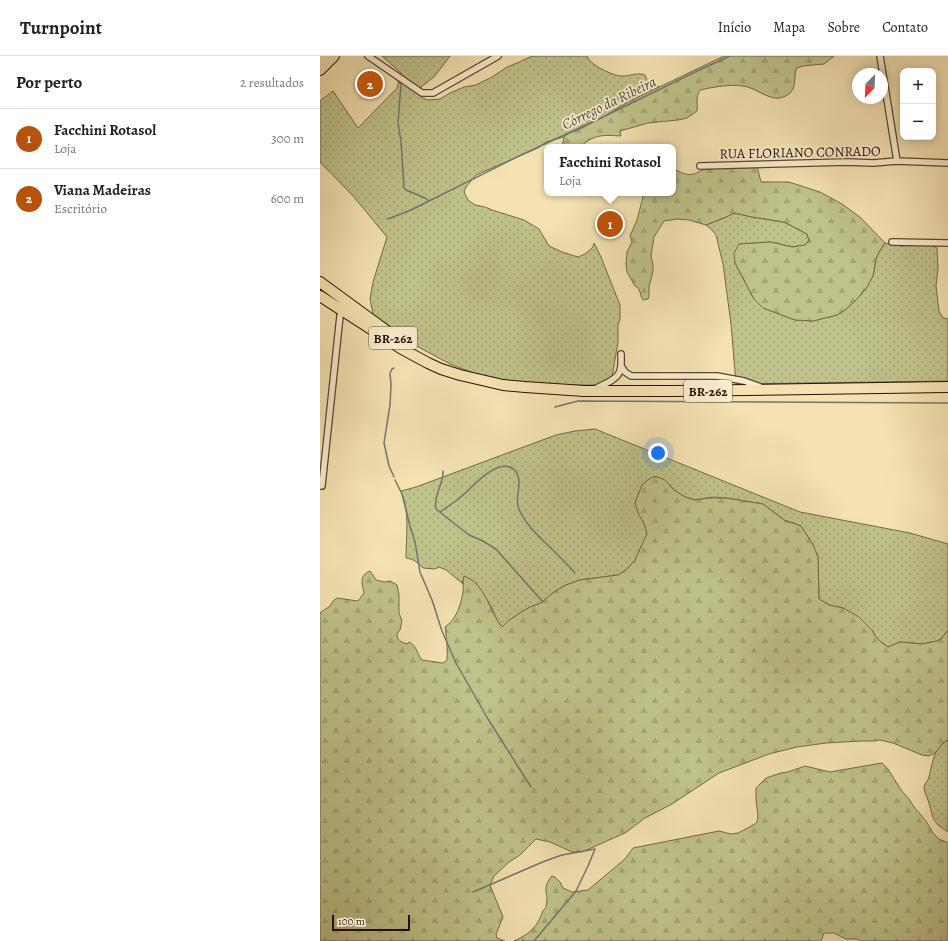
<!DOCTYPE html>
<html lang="pt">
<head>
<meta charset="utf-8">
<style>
	body { margin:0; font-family:Alegreya,serif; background:#f2f2f2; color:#222 }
	.controls { position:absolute; right:12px; top:12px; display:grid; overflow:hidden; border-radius:8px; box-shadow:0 2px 10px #0003 }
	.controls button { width:36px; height:36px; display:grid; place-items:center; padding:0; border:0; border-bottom:1px solid #e0e0e0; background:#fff; color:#222; font:20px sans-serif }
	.compass { position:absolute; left:532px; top:12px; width:36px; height:36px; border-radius:50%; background:#fff; box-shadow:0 2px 10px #0003; rotate:203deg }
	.scale { position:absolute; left:12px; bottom:10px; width:78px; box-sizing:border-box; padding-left:4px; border:2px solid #291005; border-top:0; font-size:11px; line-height:14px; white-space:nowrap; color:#291005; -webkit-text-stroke:3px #f8eccd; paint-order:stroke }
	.you { position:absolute; left:338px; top:397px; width:14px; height:14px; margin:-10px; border:3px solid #fff; border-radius:50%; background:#1a73e8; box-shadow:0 0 0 6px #1a73e833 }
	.badge { display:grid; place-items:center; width:26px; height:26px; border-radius:50%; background:#b45309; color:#fff; font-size:13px; font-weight:700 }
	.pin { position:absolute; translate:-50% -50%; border:2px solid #fff; box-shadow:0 1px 4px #0006 }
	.popup { position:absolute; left:224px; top:88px; width:132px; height:52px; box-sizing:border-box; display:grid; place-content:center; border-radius:8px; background:#fff; filter:drop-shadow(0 1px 3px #0005); font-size:13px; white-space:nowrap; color:#767676 }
	.popup b { font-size:15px; color:#222 }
	.popup::after { content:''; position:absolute; left:50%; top:100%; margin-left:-8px; border:8px solid transparent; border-top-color:#fff }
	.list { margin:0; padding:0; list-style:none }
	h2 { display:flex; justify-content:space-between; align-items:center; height:52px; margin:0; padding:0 16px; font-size:17px }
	h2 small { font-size:13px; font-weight:400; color:#767676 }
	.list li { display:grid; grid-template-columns:26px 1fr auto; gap:12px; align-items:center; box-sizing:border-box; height:60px; padding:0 16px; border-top:1px solid #e0e0e0 }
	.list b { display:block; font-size:15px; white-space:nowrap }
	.list p { margin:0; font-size:13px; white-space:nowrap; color:#767676 }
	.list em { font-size:13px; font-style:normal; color:#767676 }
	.map { position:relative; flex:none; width:628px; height:885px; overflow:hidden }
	header { display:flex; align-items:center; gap:24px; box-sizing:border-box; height:56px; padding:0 20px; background:#fff; border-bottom:1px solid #e0e0e0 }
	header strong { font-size:19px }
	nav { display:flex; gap:22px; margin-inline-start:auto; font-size:14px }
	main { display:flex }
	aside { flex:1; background:#fff }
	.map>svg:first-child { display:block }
</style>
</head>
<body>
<header>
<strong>Turnpoint</strong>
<nav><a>Início</a><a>Mapa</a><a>Sobre</a><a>Contato</a></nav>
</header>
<main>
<aside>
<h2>Por perto<small>2 resultados</small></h2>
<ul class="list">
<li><span class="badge">1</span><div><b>Facchini Rotasol</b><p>Loja</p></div><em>300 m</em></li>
<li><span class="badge">2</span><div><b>Viana Madeiras</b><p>Escritório</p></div><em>600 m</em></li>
</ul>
</aside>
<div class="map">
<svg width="628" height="885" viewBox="0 0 628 885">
	<defs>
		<pattern id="grass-dots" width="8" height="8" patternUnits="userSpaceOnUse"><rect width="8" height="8" fill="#bfc28a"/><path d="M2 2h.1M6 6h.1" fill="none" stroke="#a4a676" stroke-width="1.8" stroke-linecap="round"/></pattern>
		<pattern id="forest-firs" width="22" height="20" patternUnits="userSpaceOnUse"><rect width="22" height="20" fill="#bfc28a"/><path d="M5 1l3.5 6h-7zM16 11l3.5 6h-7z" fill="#a4a676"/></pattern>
	</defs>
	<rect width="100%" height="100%" fill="#f4e2b2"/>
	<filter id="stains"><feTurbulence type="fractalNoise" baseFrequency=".005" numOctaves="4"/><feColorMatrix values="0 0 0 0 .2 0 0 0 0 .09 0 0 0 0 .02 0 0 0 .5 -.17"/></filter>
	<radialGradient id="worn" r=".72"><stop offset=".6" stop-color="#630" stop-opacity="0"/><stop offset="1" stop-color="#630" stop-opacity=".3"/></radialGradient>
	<!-- grass -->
	<path fill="url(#grass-dots)" stroke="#746948" d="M62 0H130L114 21 101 31 100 37 102 42 108 44 120 43 130 37 144 31 156 29 172 21 187 11 197 7 210 1 215 0H267C268 2 269 4 270 5 276 11 295 21 303 20 310 20 317 16 325 19 329 29 329 29 340 31L310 45 283 61 258 74 249 77 244 81 226 86 218 92 156 119 146 131 144 136 148 144 155 149 165 151 172 154 204 164 219 173 229 190 242 196 258 201 265 198 273 191 274 187 281 201 300 249V264L298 268V286L292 321 277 329H223L186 325 164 321 130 308 91 287 55 264 53 258 50 243 53 226 67 181 34 141 0 106V45L13 35 38 72 77 32 81 17Z
		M414 157 432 161 464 166 487 178 489 184 485 189 472 191 451 186 419 188 415 207 434 243 444 252 475 264 493 265 517 259 525 254 537 243 547 231 553 220 556 203 559 196 565 187 581 190 609 188 617 192 618 212 616 230 619 255 623 262 628 263V325L416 328 411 268 403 208 396 179 392 174 386 169 406 161Z
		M275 373 480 456 590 477 628 488V574L621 583 617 585 602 588 580 586 568 591 562 587 555 580 552 574 523 552 509 549 499 543 498 501 493 489 481 470 464 464 443 448 406 442 394 441 375 444 365 441 354 434 350 429 337 421H334L329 423 322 429 315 447 319 459 324 467 327 478 315 504 307 513 298 519 260 524 246 529 234 536 221 547 210 551 188 565 182 571 177 564 172 552 156 527 142 525 143 528 126 514 119 511 115 513 103 512C98 507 94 503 86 502 86 479 90 456 81 435L96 431 236 379 255 375Z
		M628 684V776C610 765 614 762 608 744 607 740 604 736 604 732 604 728 608 725 609 721 613 706 613 692 628 684Z"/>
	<!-- forest -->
	<path fill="url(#forest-firs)" stroke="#746948" d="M404 0H514L504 8 483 10 477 12C473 20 477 29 471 36 455 52 439 32 423 30 409 28 394 31 380 34 375 42 378 46 377 55L367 62 358 64 328 67 300 75 301 80C283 79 274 78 260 91H242L244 81 249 77 258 74 283 61 310 45Z
		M431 105 436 106 441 126H469L500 136 522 148 541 162 565 187 559 196 556 203 553 220 547 231 537 243 525 254 517 259 493 265 475 264 443 252 434 243 415 207 414 197 419 188 451 186 472 191 485 189 489 185 487 178 464 166 432 161 414 157 406 161 386 169 369 164 357 163 344 165 334 181 331 200 333 209V215L329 231V240L328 243 323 244 321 240 320 236 318 232 315 230 307 216 306 207 307 196 312 186 310 180 317 164 324 137H353V113C365 118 370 122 382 114L427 108Z
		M333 421H337L345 424 354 434 365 441 375 444 389 442H406L443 448 464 464 481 470 493 489 498 501 499 543 509 549 523 552 539 561 552 574 555 580 562 587 568 591 580 586 602 588 617 585 621 583 628 574V684L624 686 615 697 609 700 602 699 573 687 560 684 554 685H541L506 687 477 691 449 698 399 717 352 748 325 762 305 777 262 796H252L230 786 216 783 200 799 189 806 174 820 170 829 183 861 176 878 177 882 185 885H0V557L10 550 13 545 17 542 38 545 44 537C42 527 39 520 50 515L56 524 64 526 70 525 77 529 79 539V557L82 565 80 574 77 578C77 584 81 586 87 588L89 586C97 590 97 598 102 604L123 607C126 605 127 605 127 602 128 598 126 576 125 571 136 564 141 549 143 536 144 530 142 526 144 520 166 528 169 555 182 571L188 565 200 557 210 551 221 547 234 536 246 529 260 524 298 519 307 513 315 504 327 478 324 467 319 459 315 447 322 429 329 423Z
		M562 707 568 713 581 734 589 743 594 751 606 765 613 777 619 783 628 787V885H541L537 883H526L514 877H504L501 885H194C203 881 212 876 218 866 220 863 221 859 223 855 224 853 226 852 226 850 230 838 220 834 232 820L235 821 240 826 243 832 252 836 268 834 305 803 313 792 399 775 411 778 418 777 435 768 437 766 438 760 436 744V732L446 722 461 717 468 716 485 710 510 716Z"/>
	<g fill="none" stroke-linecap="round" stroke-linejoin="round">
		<!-- stream -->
		<path stroke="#70776f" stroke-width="1.5" d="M75 22 81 28 78 67 81 85 84 132 86 134 105 142 109 145
			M68 163 91 154 199 100 283 61 375 16 410 0
			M235 351 250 347 258 345 628 347
			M123 415C124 427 113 440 116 453L149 479 161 484 176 493 222 545
			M74 421 69 410 64 387 70 349 71 329 70 317 72 313 74 312
			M75 424 82 438 90 470 95 486 100 516 112 544 122 575 136 607 168 663 211 731
			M120 456C127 451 135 446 142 440 154 430 173 406 190 411 194 413 197 415 198 420 202 430 194 443 199 453 206 470 221 482 234 495 241 502 248 509 255 517
			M153 836 225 805 242 799 275 793
			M214 885 256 835 268 810 275 793"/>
		<!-- street casing -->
		<g stroke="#5c4430" stroke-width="8">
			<path id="street" d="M48 0 102 37H113L178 0
				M560 0 577 105
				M380 110 527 106 553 107 577 105 628 107
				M572 186 628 187
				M301 310 305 316 311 320H397L424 325 438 330 442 332
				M275 333C282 329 296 324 299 317 302 312 301 304 301 298
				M0 430H2L3 420 20 260"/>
		</g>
		<!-- highway casing -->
		<g stroke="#291005" stroke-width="12">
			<path id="highway" d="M0 3 3 0
				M0 14 14 0
				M0 226 86 289
				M0 240 82 293 108 307 121 313 140 319 183 329 205 331 264 335H353L628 331"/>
		</g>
		<!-- street -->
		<use href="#street" stroke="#f8eccd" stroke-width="5.5"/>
		<!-- highway -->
		<use href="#highway" stroke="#f4e2b2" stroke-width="10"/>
	</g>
	<g text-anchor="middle" stroke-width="3.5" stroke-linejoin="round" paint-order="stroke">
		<!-- shield labels -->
		<g fill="#f8eccd" stroke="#675241" stroke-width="1">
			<rect x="49" y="271" width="48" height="22" rx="3"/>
			<rect x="364" y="324" width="48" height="22" rx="3"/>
		</g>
		<g font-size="13" font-weight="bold" fill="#291005">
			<text x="73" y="287">BR-262</text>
			<text x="388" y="340">BR-262</text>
		</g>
		<!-- street labels -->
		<g font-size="14" fill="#291005" stroke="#f8eccd">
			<text transform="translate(480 96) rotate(-1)" y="5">RUA FLORIANO CONRADO</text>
		</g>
		<!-- water labels -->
		<g font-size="15" font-style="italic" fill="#524c43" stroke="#f8eccd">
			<text transform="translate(289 47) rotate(-26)" y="5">Córrego da Ribeira</text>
		</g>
	</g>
	<rect width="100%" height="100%" filter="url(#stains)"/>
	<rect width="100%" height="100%" fill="url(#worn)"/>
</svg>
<div class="controls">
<button>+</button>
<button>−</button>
</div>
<svg class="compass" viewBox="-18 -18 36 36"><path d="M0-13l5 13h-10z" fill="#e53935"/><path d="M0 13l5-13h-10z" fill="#767676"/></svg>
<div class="scale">100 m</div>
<div class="you"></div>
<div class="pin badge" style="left:290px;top:168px">1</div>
<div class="popup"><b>Facchini Rotasol</b>Loja</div>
<div class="pin badge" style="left:50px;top:28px">2</div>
</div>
</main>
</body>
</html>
